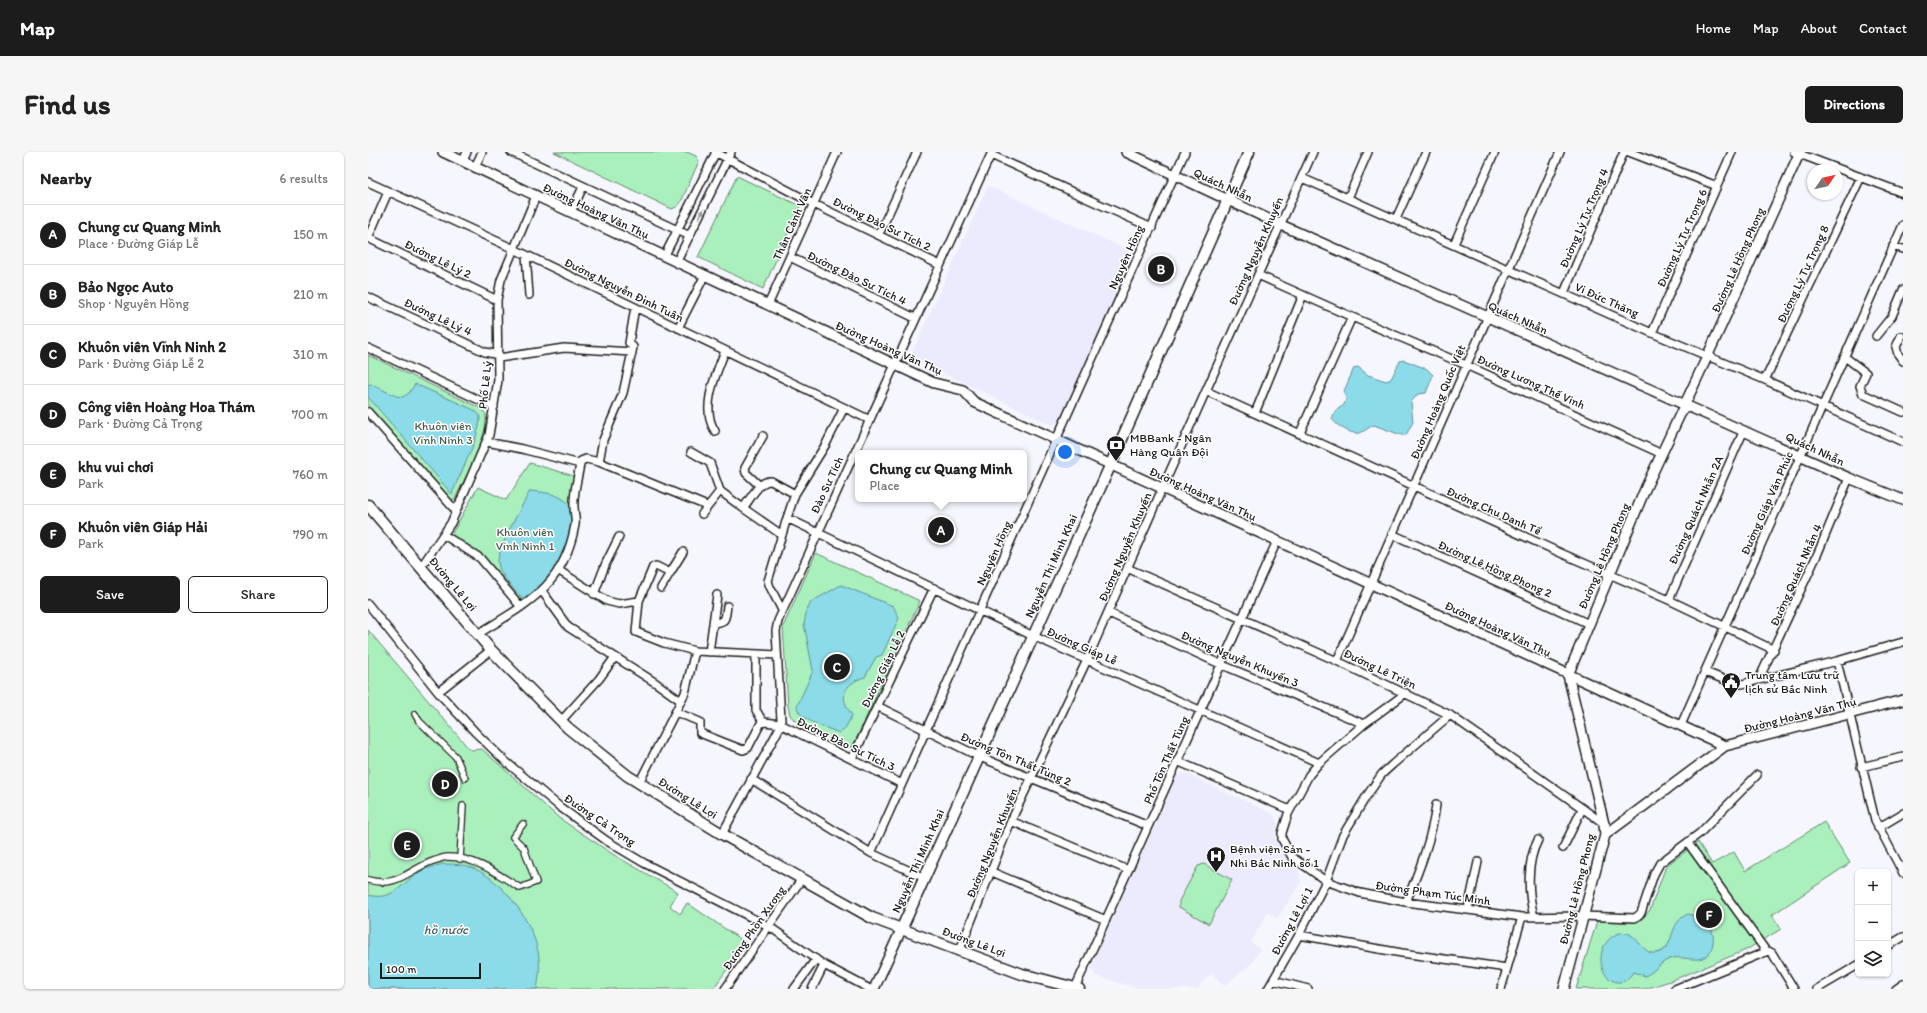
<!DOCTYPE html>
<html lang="en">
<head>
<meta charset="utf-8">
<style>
	body { margin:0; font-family:Itim,sans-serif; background:#f6f6f6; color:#222 }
	.controls { position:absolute; right:12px; bottom:12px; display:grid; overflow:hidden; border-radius:6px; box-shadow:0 1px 3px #0004 }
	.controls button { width:36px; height:36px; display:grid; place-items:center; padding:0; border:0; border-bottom:1px solid #e0e0e0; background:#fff; color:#222; font:20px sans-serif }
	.compass { position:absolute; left:1439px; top:12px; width:36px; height:36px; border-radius:50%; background:#fff; box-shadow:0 1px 3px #0004; rotate:56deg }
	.scale { position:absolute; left:12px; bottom:10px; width:101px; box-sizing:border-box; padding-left:4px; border:2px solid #1c1c1c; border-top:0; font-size:11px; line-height:14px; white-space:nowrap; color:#1c1c1c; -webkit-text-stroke:3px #fff; paint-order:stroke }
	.you { position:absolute; left:697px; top:300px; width:14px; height:14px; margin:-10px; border:3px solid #fff; border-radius:50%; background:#1a73e8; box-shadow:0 0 0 6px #1a73e833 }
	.badge { display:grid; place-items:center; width:26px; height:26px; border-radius:50%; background:#1c1c1c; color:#fff; font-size:13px; font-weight:700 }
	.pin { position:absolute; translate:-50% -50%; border:2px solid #fff; box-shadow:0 1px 4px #0006 }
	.popup { position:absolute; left:487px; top:298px; width:172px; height:52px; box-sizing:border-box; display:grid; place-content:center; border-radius:6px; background:#fff; filter:drop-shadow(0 1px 3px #0005); font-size:13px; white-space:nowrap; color:#767676 }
	.popup b { font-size:15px; color:#222 }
	.popup::after { content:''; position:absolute; left:50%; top:100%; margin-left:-8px; border:8px solid transparent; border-top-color:#fff }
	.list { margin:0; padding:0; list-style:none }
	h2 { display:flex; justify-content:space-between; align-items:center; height:52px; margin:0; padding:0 16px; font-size:17px }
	h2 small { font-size:13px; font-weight:400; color:#767676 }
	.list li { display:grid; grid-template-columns:26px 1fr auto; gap:12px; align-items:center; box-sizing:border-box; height:60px; padding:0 16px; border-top:1px solid #e0e0e0 }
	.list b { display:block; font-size:15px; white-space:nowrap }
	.list p { margin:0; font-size:13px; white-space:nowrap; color:#767676 }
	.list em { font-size:13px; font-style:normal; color:#767676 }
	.actions { display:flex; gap:8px; padding:12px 16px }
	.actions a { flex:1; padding:9px 0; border:1px solid #1c1c1c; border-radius:6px; text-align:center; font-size:14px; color:#1c1c1c }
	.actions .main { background:#1c1c1c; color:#fff }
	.icon { flex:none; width:22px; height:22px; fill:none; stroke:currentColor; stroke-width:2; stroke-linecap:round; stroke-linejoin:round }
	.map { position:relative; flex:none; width:1535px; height:837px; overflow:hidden; border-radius:6px }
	header { display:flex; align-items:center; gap:24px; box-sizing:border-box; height:56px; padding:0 20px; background:#1c1c1c; color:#fff }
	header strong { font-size:19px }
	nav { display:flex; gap:22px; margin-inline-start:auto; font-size:14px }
	.intro { display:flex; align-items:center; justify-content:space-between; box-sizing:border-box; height:96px; padding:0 24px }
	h1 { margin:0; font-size:28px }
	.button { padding:10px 18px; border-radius:6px; background:#1c1c1c; color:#fff; font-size:14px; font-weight:700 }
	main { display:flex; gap:24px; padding:0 24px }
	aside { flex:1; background:#fff; border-radius:6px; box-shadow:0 1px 3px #0004 }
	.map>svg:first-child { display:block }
</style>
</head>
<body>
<header>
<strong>Map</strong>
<nav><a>Home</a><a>Map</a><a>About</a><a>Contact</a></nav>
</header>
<div class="intro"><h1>Find us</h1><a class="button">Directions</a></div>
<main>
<aside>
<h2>Nearby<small>6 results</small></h2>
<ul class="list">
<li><span class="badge">A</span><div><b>Chung cư Quang Minh</b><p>Place · Đường Giáp Lễ</p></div><em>150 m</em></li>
<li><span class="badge">B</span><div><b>Bảo Ngọc Auto</b><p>Shop · Nguyên Hồng</p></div><em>210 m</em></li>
<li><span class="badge">C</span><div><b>Khuôn viên Vĩnh Ninh 2</b><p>Park · Đường Giáp Lễ 2</p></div><em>310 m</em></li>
<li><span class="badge">D</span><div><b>Công viên Hoàng Hoa Thám</b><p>Park · Đường Cả Trọng</p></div><em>700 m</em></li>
<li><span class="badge">E</span><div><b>khu vui chơi</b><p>Park</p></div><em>760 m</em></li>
<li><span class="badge">F</span><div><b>Khuôn viên Giáp Hải</b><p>Park</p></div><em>790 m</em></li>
</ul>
<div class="actions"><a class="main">Save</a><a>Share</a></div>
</aside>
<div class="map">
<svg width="1535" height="837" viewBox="0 0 1535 837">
	<rect width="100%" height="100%" fill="#f6f6fe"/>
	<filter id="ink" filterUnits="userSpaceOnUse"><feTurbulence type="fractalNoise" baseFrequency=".025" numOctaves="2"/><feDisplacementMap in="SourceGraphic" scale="8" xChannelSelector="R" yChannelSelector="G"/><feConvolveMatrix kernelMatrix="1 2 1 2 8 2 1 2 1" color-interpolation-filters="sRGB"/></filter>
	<g filter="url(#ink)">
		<!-- built -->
		<path fill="#ebebfd" d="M620 34 769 102 694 269 684 273 542 205Z
			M816 621 905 662 910 672 907 684 908 688 916 701 930 712 933 730 909 767 900 760 883 790 892 797 884 811 856 834 844 821 834 830 830 837H772L728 824 723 814 809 624Z"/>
		<!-- green -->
		<path fill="#aaf0bc" stroke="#63866c" d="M186 0H319L328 4 331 9 313 50 310 54 304 57Z
			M369 24 432 54 395 137 330 105Z
			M0 203 112 256C116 259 118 261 118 266 119 287 96 327 87 347L82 348 0 254Z
			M162 311 206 324V366L155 452 120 409 106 397 83 383 110 335 138 348Z
			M448 401 552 449 484 596 427 569 422 563 420 554 415 475Z
			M0 478 102 598 114 597 191 666 246 703 310 740 302 754 312 762 319 751 378 791 345 837H0Z
			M1456 670 1482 711 1404 763 1413 777 1378 798 1305 828 1277 837H1208L1229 769 1259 770 1273 768 1282 758 1298 714 1330 690 1344 712 1366 700 1377 719Z
			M836 712 864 728 841 772 811 755V749L830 714Z"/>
		<!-- water -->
		<path fill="#8cdbe9" stroke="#5f8f97" d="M1036 208 1059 217 1065 223 1058 241 1050 242 1043 250 1045 270 1038 283H1033L1006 273C1001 275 997 279 992 281 983 283 969 274 964 267L967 259 976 253 978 248 976 239 986 216 990 215 1000 223 1018 229 1023 227 1032 209Z
			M2 232 28 244 35 245 41 241 47 232 104 257C108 259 112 262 112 266 112 285 91 323 84 342L0 245V233Z
			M162 339C175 340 190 341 200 351 216 369 190 416 178 431 172 438 163 443 157 449 148 439 132 425 130 411 128 399 155 352 162 339Z
			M473 433 525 454 531 466 514 503 508 505 497 525C476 531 470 545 484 563L477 577 471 581C460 576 429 568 429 554L445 519 436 472 438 461 443 450Z
			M74 712C85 712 97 712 107 717 137 730 168 774 171 806 172 816 171 827 169 837H0V743C25 749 32 733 50 721 57 716 66 715 74 712Z
			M1320 762C1336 766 1347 774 1345 791 1344 796 1342 802 1338 804 1329 811 1316 804 1305 806 1294 808 1287 820 1277 824L1266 820C1263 822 1260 827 1257 829 1232 837 1222 794 1249 782 1270 773 1272 808 1292 800 1307 794 1300 771 1320 762Z"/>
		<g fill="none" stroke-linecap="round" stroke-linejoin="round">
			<!-- pedestrian casing -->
			<g stroke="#1c1c1c" stroke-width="8">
				<path id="pedestrian" d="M47 562 51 569 88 605 97 626
					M92 707 95 654
					M0 728C30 736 40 718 65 709 70 708 75 705 80 705 107 705 130 722 152 736L168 730 156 696 145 685 155 672"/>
			</g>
			<!-- minor casing -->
			<g stroke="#1c1c1c" stroke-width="10">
				<path id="minor" d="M143 0 322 84
					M347 0 446 52 572 113
					M1261 0 1349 34
					M1426 0 1535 41
					M623 3 784 76
					M95 9 99 0
					M107 15 114 0
					M934 26 1284 181 1397 228 1535 290
					M0 30 146 97 502 268
					M980 46 1000 0
					M203 60 215 35
					M1028 67 1058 0
					M511 82 549 0
					M0 86 129 148
					M0 86 20 40
					M1086 92 1127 0
					M1525 94 1535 97
					M158 103 161 143
					M297 103 348 0
					M422 105 547 166
					M309 109 363 0
					M890 123 984 165 1098 213 1294 302
					M1196 141 1256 0
					M0 145 117 200 131 203
					M400 153 469 0
					M310 176 337 123
					M1284 181 1364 0
					M1508 184 1524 164 1535 138
					M1533 184 1528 195 1530 202 1535 209
					M0 196 126 255
					M264 200 265 195 261 191 267 155
					M1477 205 1498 221 1492 234 1495 242 1535 260
					M131 206 196 196 264 200 255 241 235 288 231 310
					M1397 228 1493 25
					M838 239 1195 402 1301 448 1406 498
					M0 260 88 359
					M887 261 935 143
					M347 279C332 256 348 222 357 199
					M932 281 984 165
					M119 290 154 297 212 312 213 309 218 307 231 310 339 354
					M323 300 342 311 352 339
					M392 334 378 321 377 316 395 284
					M334 362 352 339 375 356
					M419 366 427 342 458 292 476 256
					M1024 382 1221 472
					M76 383 112 406 153 455
					M414 383 375 356C382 348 391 328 403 329L427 342
					M53 415 83 371 121 283 130 228 129 148 133 128 168 44
					M759 416 969 509 1082 563 1238 673
					M190 418 239 449 251 452 271 449 268 480 296 491 327 499 317 541 271 631
					M293 436 302 421
					M174 439 200 475 288 531 313 549
					M226 442 238 411 251 385
					M1301 448 1376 278
					M271 449 285 415 288 414 302 421 315 400
					M0 452 70 540 108 581 137 609 192 655 239 689 276 711 402 775 456 813 502 837
					M414 458 402 435 400 429 419 366 665 484 951 611
					M741 461 852 512 996 572
					M345 471C359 470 357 467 359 454
					M110 482C158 452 196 435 207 373 208 366 206 361 206 354 205 341 210 326 212 312
					M327 499 409 503
					M341 500 349 443
					M388 503V558L395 570
					M969 509 1192 0
					M1469 509 1507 668 1535 721
					M1337 520 1365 531 1374 532 1469 509 1535 490
					M1391 527 1450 401 1481 326
					M70 540 123 498
					M1038 541 996 572 951 611 941 623 920 662 914 681V687L924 705 958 729 992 741 1038 750 1154 765 1214 764 1267 766 1273 761 1286 722 1292 711 1332 681 1389 623
					M509 554 612 605 780 674
					M308 560 332 570V581L375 598 380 596 393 571 397 570 412 572 534 632
					M193 569 231 527 247 505
					M1313 573 1535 73
					M484 607 566 436
					M809 609 922 658
					M1493 615 1535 605
					M383 627 503 701 557 726
					M643 669 760 718
					M1510 676 1535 661
					M354 682 411 577 413 568 408 479 410 469 624 0
					M1320 691 1398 799
					M1195 696 1214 657
					M503 701 817 0
					M624 720 738 768
					M1038 750C1051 719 1064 686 1068 653
					M1100 757 1110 710
					M1166 765C1160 741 1158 711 1170 688
					M931 783 1034 801 1139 816
					M1520 794 1535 785
					M591 800 643 669 719 508 794 337 945 0
					M905 828 940 837
					M707 836 909 389
					M357 837 433 728
					M426 837 448 807
					M444 837 456 813
					M900 837 931 783 958 729 975 683 998 645 1014 622 1025 612 1082 563
					M1133 837 1154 765
					M1307 837 1400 799 1404 801 1426 837
					M1449 837 1490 813
					M1528 837 1535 832"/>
			</g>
			<!-- tertiary casing -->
			<g stroke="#1c1c1c" stroke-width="12">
				<path id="tertiary" d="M75 0 566 231 595 238 606 250 1357 594 1535 548
					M758 0 911 72 1481 326 1535 348
					M1237 683 1357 594
					M506 837 533 778
					M1196 837 1237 683 1236 672 1200 523 1278 335 1339 205 1432 0"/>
			</g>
			<!-- secondary casing -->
			<g stroke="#1c1c1c" stroke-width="13">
				<path id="secondary" d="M0 353 123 498 200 576 260 624 354 682 504 766 654 822 711 837
					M533 778 742 314 881 0"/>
			</g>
			<!-- pedestrian -->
			<use href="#pedestrian" stroke="#fff" stroke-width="5.5"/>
			<!-- minor -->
			<use href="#minor" stroke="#fff" stroke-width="7"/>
			<!-- tertiary -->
			<use href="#tertiary" stroke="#fff" stroke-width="9"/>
			<!-- secondary -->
			<use href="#secondary" stroke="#fff" stroke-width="10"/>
		</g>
		<!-- one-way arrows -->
		<defs><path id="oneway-solid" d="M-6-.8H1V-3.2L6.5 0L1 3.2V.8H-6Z"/></defs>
		<use fill="#999" href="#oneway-solid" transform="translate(333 62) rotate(-64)"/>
	</g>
	<!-- icons -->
	<defs>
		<g id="bank-pin" transform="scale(1)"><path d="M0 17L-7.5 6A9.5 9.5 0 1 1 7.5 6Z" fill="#1c1c1c" stroke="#fff"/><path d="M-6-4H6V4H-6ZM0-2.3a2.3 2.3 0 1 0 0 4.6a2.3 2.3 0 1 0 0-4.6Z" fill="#fff"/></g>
		<g id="civic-pin" transform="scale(1)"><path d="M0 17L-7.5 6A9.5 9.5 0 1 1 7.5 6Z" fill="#1c1c1c" stroke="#fff"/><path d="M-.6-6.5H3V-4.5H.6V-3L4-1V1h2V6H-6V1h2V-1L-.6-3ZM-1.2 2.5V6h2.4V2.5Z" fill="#fff"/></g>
		<g id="hospital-pin" transform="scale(1)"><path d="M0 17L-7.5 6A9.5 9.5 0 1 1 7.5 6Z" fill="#1c1c1c" stroke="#fff"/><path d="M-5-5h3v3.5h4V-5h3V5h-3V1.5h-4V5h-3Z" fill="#fff"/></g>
	</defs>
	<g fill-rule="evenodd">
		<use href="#bank-pin" x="748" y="293"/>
		<use href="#civic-pin" x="1363" y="530"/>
		<use href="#hospital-pin" x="848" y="704"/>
	</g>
	<g text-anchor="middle" stroke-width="3" stroke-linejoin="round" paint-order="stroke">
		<!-- street labels -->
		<g font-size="12" fill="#1c1c1c" stroke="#fff">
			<text transform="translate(855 33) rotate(25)" y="4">Quách Nhẫn</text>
			<text transform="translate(228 59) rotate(25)" y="4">Đường Hoàng Văn Thụ</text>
			<text transform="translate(1216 66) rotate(-67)" y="4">Đường Lý Tự Trọng 4</text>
			<text transform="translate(424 72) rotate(-66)" y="4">Thân Cảnh Vân</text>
			<text transform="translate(514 72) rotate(26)" y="4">Đường Đào Sư Tích 2</text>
			<text transform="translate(1314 86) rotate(-66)" y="4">Đường Lý Tự Trọng 6</text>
			<text transform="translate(888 99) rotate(-66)" y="4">Đường Nguyễn Khuyến</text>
			<text transform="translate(758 105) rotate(-66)" y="4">Nguyên Hồng</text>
			<text transform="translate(70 107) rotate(26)" y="4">Đường Lê Lý 2</text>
			<text transform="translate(1370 108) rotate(-66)" y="4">Đường Lê Hồng Phong</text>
			<text transform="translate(1435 122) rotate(-65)" y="4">Đường Lý Tự Trọng 8</text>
			<text transform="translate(489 126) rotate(26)" y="4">Đường Đào Sư Tích 4</text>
			<text transform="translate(256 138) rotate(26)" y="4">Đường Nguyễn Đình Tuân</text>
			<text transform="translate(1239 148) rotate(24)" y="4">Vi Đức Thăng</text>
			<text transform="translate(70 165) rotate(25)" y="4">Đường Lê Lý 4</text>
			<text transform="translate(1150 166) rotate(24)" y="4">Quách Nhẫn</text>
			<text transform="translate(521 196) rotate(24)" y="4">Đường Hoàng Văn Thụ</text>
			<text transform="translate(1163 230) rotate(24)" y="4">Đường Lương Thế Vinh</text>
			<text transform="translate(117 233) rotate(-84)" y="4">Phố Lê Lý</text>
			<text transform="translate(1070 250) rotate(-67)" y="4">Đường Hoàng Quốc Việt</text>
			<text transform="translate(1447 297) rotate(25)" y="4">Quách Nhẫn</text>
			<text transform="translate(459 333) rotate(-65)" y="4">Đào Sư Tích</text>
			<text transform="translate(835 342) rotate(24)" y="4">Đường Hoàng Văn Thụ</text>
			<text transform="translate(1399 351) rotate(-66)" y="4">Đường Giáp Văn Phúc</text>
			<text transform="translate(1328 358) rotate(-66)" y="4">Đường Quách Nhẫn 2A</text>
			<text transform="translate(1126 359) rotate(24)" y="4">Đường Chu Danh Tể</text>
			<text transform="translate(757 395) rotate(-67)" y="4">Đường Nguyễn Khuyến</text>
			<text transform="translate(626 401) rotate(-66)" y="4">Nguyên Hồng</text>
			<text transform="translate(1236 404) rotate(-67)" y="4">Đường Lê Hồng Phong</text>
			<text transform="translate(683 414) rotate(-66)" y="4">Nguyễn Thị Minh Khai</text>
			<text transform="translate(1127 417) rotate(24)" y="4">Đường Lê Hồng Phong 2</text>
			<text transform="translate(1428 423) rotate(-66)" y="4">Đường Quách Nhẫn 4</text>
			<text transform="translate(85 432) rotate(50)" y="4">Đường Lê Lợi</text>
			<text transform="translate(1130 477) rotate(25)" y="4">Đường Hoàng Văn Thụ</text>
			<text transform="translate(714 494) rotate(24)" y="4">Đường Giáp Lễ</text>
			<text transform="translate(872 507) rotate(23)" y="4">Đường Nguyễn Khuyến 3</text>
			<text transform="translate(515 517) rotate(-64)" y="4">Đường Giáp Lễ 2</text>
			<text transform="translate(1012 517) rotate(25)" y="4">Đường Lê Triện</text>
			<text transform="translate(1432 563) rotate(-14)" y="4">Đường Hoàng Văn Thụ</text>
			<text transform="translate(478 592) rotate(26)" y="4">Đường Đào Sư Tích 3</text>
			<text transform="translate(648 607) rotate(23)" y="4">Đường Tôn Thất Tùng 2</text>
			<text transform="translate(798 608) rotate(-66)" y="4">Phố Tôn Thất Tùng</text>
			<text transform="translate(320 646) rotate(32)" y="4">Đường Lê Lợi</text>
			<text transform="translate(232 668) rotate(34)" y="4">Đường Cả Trọng</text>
			<text transform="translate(624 691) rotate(-68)" y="4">Đường Nguyễn Khuyến</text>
			<text transform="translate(550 709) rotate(-66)" y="4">Nguyễn Thị Minh Khai</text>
			<text transform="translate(1209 737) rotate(-76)" y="4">Đường Lê Hồng Phong</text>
			<text transform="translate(1065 741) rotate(8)" y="4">Đường Phạm Túc Minh</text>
			<text transform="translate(924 769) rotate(-62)" y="4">Đường Lê Lợi 1</text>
			<text transform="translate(386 776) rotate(-55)" y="4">Đường Phồn Xương</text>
			<text transform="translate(606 790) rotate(20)" y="4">Đường Lê Lợi</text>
		</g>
		<!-- park labels -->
		<g font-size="12" fill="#475c4c" stroke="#fff">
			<text x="75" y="278">Khuôn viên<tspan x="75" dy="14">Vĩnh Ninh 3</tspan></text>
			<text x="157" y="384">Khuôn viên<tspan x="157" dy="14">Vĩnh Ninh 1</tspan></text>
		</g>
		<!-- poi labels -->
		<g font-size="12" fill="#1c1c1c" stroke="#fff" text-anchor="start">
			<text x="762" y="290">MBBank - Ngân<tspan x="762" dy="14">Hàng Quân Đội</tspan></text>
			<text x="1377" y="527">Trung tâm Lưu trữ<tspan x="1377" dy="14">lịch sử Bắc Ninh</tspan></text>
			<text x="862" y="701">Bệnh viện Sản -<tspan x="862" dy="14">Nhi Bắc Ninh số 1</tspan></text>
		</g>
		<!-- water labels -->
		<g font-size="13" font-style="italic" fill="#435f64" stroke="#fff">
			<text x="78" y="782">hồ nước</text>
		</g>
	</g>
</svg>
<div class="controls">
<button>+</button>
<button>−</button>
<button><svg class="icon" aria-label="layers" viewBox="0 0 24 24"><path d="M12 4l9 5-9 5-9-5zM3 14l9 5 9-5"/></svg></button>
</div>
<svg class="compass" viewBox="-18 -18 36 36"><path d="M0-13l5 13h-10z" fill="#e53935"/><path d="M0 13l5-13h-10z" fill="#767676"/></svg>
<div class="scale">100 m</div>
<div class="you"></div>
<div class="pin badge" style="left:573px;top:378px">A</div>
<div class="popup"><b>Chung cư Quang Minh</b>Place</div>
<div class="pin badge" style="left:793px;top:117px">B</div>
<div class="pin badge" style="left:469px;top:515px">C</div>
<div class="pin badge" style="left:77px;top:632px">D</div>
<div class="pin badge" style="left:39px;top:693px">E</div>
<div class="pin badge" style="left:1341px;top:763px">F</div>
</div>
</main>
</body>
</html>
